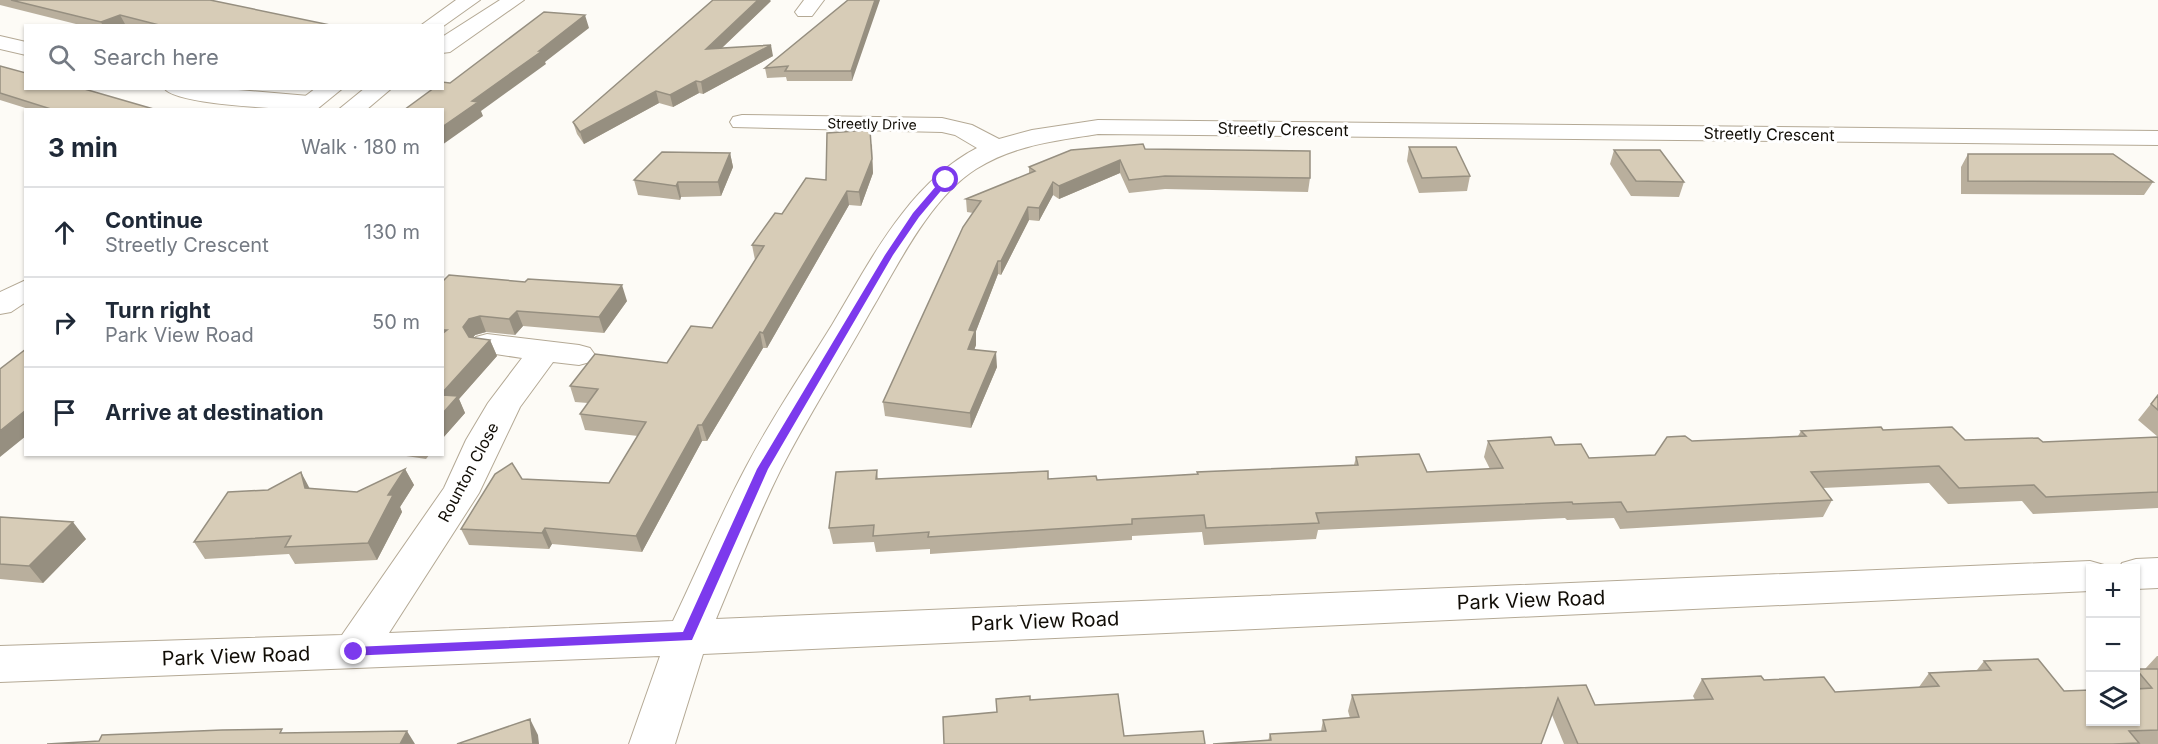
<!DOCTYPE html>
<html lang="en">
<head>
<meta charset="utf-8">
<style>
	body { margin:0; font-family:Inter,sans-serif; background:#f2f2f3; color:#1f2937 }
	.controls { position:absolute; right:18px; bottom:18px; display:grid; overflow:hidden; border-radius:0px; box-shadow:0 2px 4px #0004 }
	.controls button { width:54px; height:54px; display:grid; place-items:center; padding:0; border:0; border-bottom:2px solid #e0e1e3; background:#fff; color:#1f2937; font:30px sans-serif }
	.stop { position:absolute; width:18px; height:18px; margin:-14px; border:4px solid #7c3aed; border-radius:50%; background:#fff }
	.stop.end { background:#7c3aed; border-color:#fff; box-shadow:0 2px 6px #0008 }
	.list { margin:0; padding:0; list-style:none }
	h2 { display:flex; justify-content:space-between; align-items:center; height:78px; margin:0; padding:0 24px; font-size:26px }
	h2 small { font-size:20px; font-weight:400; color:#747a83 }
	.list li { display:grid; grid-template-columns:39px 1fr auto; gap:18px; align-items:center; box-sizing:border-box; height:90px; padding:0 24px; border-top:2px solid #e0e1e3 }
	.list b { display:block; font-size:22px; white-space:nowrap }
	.list p { margin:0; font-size:20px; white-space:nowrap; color:#747a83 }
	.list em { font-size:20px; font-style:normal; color:#747a83 }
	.icon { flex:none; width:33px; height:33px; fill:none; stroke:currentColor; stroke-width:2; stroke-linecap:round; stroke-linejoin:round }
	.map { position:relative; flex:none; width:2158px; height:744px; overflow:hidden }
	.search { position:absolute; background:#fff; box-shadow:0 2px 4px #0004; left:24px; top:24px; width:420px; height:66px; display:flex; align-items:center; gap:15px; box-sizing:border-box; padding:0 21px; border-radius:0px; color:#747a83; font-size:22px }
	.panel { position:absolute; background:#fff; box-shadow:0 2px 4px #0004; left:24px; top:108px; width:420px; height:348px; border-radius:0px }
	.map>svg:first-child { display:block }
</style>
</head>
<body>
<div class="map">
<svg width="2158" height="744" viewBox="0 0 2158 744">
	<rect width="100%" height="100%" fill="#fdfbf6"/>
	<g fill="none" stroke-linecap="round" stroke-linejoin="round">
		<!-- street casing -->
		<g stroke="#b4a995" stroke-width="2">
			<path id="street" d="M500 0H524L450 52 442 53V37Z
				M804 0H824L812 16H798L795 12Z
				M0 36 26 42V55L0 49Z
				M164 88H214L309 96 317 98 321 103 317 108 301 110C277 108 175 105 164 88Z
				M365 88H392L366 110H338Z
				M742 115 942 118 972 125 999 139 1032 130 1098 120 2158 131V145L1098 134C1055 141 1014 145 976 169 929 199 897 267 869 314 840 366 808 416 781 469 757 517 737 569 716 619L2090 561 2104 565 2106 568H2090V591L703 654 675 744H629L660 656 0 682V646L342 635 444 488 466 440 488 403 522 358 476 351 471 344 476 337 487 334 579 345 590 348 595 355 590 362 579 365 553 362 520 407 479 493 389 633 673 621C697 571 719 518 745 469 771 419 803 372 832 325 871 260 908 184 977 148L955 135 942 132 733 127 730 122 733 117Z
				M2158 558V588L2136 589V568H2119L2122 563 2136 559Z"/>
		</g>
		<!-- primary casing -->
		<g stroke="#b4a995" stroke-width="2">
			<path id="primary" d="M456 0H480L442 27 420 26Z
				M316 88H343L316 110H287Z
				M26 280V302L11 312 0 314V292Z"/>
		</g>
		<!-- street -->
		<use href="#street" fill="#fff" fill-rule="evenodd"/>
		<!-- primary -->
		<use href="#primary" fill="#fff" fill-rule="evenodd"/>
	</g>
	<!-- wall -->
	<path fill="#b9af9d" d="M0 0H210L330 26H131L125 24 120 26H84L0 5Z
		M848 0 852 81H787L786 77 767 78 765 68Z
		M771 1 722 48 773 56 703 94 699 93 673 107 659 103 584 144 577 134 573 122Z
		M0 66 157 110H32L0 100Z
		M872 144 873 173 861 206 849 205 767 348H763L707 441H702L642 552 552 544 549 549 469 545 461 529 522 479 609 483 638 436 585 430 580 414 588 403 575 402 570 386 667 363 712 328 755 260 752 245 826 180Z
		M1409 147 1470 176 1467 191 1419 193 1407 161Z
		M1145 149 1310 178 1308 192 1165 189 1129 193 1120 173 1059 199 1053 195 1039 221 1029 220 1001 275 998 274 976 331V345L974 350 997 367 971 428 885 416 883 402 973 213 967 212 966 199 1029 174V167Z
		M1614 150 1684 182 1679 197 1631 196 1610 164Z
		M730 153 733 167 721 196 681 197 680 200 638 195 634 180Z
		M1968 154 2153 182 2144 195 1961 194V167Z
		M442 282 627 301 604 333 523 326 515 335 486 332 475 335 473 338 490 340 497 356 459 399 465 413 442 439Z
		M2158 395V508L2033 514 2022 501 1948 504 1929 483 1823 488 1832 500 1823 517 1620 529 1614 518 1567 520 1565 518 1318 530 1316 539 1204 545 1202 532 1132 536V540L930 554V549L876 552 874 542 833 544 829 528 877 470 878 479 1097 480 1197 474V472L1354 465 1356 457 1427 472 1490 469 1484 457 1488 441 1555 445 1589 458 1655 455 1692 441 1798 436 1801 431 1883 430 1965 440 2043 442 2158 437 2138 420Z
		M393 454H430L426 459Z
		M405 469 414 485 400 507 402 512 377 560 295 564 289 554 205 559 194 542 311 489 357 492Z
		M0 517 86 539 43 583 0 579Z
		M2157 656H2158V744H1564L1552 715 1268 741 1270 734 1321 731 1323 720 1350 718 1348 711 1352 695 1586 685 1595 705 1695 700 1693 696 1702 679 1764 680 1835 692 1919 687 1929 673 1977 670 1984 661 2064 691 2136 722V669H2145Z"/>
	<!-- shaded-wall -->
	<path fill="#968f80" d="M758 0H770L771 1 708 61 706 49Z
		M875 0H880L852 81 851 71Z
		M120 15 125 24 120 26H103L101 22Z
		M585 15 589 28 545 62 546 64 481 111 483 116 442 145V127L472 101Z
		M771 45 773 56 703 94 701 82Z
		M696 81 699 93 673 107 670 95Z
		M656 91 659 103 584 144 580 132Z
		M870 130 873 173 861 206 859 192Z
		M730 153 733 167 721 196 718 182Z
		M1120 160V173L1059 199V186Z
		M678 182 681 197 680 200 676 186Z
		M1053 182V195L1039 221V208Z
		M847 191 849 205 767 348 763 333Z
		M1028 207 1029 220 1001 275V261Z
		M998 261V274L976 331V345L969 364 968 349 969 330Z
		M622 285 627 301 604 333 599 317Z
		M517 311 523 326 515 335 509 319Z
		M480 316 486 332 475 335 469 343 463 327 469 319Z
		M760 332 763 348 707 441 702 425Z
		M490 340 497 356 459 399 465 413 442 439V393Z
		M996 352 997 367 971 428 970 413Z
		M26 410V436L0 457V431Z
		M698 425 702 441 642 552 636 536Z
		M405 469 414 485 400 507 402 512 377 560 368 543 388 495Z
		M301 472 310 489 305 488Z
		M73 522 86 539 43 583 29 566Z
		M545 528 552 544 549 549 542 533Z
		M530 719 538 735 539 744H533Z
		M407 731 415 744H400Z"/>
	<!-- building -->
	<path fill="#d7ccb7" stroke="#968f80" stroke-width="1.5" d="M11 0H210L330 25 163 26 120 15 101 22Z
		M713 0H758L706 49 771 45 701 82 696 81 670 95 656 91 580 132 573 122Z
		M848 0H875L851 71H785L788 66 765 68Z
		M544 12 585 15 539 51H542L472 101 478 102 442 127V110H404L434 88H442V82L450 83Z
		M0 66 26 73V88H81L157 110H54L0 93Z
		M870 130 872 159 859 192 847 191 763 333 760 332 702 425H698L636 536 545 528 542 533 461 529 495 474 512 463 522 479 609 483 646 422 580 414 598 389 570 386 595 354 667 363 691 326 712 328 764 246 752 245 775 213 782 214 806 178 826 180 827 133Z
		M1143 144 1145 149 1310 151V178L1165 176 1129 180 1120 160 1059 186 1053 182 1039 208 1028 207 1001 261H998L969 330 975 331 968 349 996 352 970 413 883 402 963 227 981 201 966 199 1035 171 1029 167 1071 150Z
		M1409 147H1456L1470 176 1422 178Z
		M1614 150H1660L1684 182 1636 181Z
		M662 152 730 153 718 182H678L676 186 634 180Z
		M1968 154H2113L2153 182 1968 181Z
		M449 275 525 282 528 279 622 285 599 317 517 311 509 319 480 316 469 319 463 327 469 337 490 340 442 393V334L447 330H442V282Z
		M26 349V410L0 431V369Z
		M442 395 458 396 442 414Z
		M2158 395V410L2151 404Z
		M1881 427 1883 430 1952 427 1965 440 2038 438 2043 442 2158 437V492L2046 497 2034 485 1959 488 1939 466 1811 472 1832 500 1627 512 1621 502 1573 504 1572 502 1316 513 1319 523 1206 528 1204 515 1132 519V524L928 537 929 532 873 536 874 525 829 528 836 472 877 470 876 479 1048 471V479L1096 476 1097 480 1198 474 1197 472 1358 465 1356 457 1419 454 1427 472 1503 468 1488 441 1551 437 1555 445 1581 444 1589 458 1655 455 1667 437 1685 436 1692 441 1806 436 1801 431Z
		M405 469 388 495H393L368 543 285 547 291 536 194 542 228 492 268 490 301 472 305 488 357 492Z
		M0 517 73 522 29 566 0 564Z
		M2038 659 2064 691 2091 690V722H2136V689L2152 688 2136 669H2158V730L2129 731 2139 743 2113 744H1578L1558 698 1541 744H1213L1271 740 1270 734 1326 731 1323 720 1359 717 1352 695 1586 685 1595 705 1713 699 1702 679 1761 676 1764 680 1824 677 1835 692 1939 686 1929 673 1991 670 1984 661Z
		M1118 694 1124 736 1203 731 1205 744H944L943 717 997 712 996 699 1030 696V700Z
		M530 719 533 744H457Z
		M282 729 280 733 407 731 400 744H47L99 741 102 735 222 730Z"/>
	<!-- route -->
	<path fill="#7c3aed" d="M943 178 950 180 919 217 893 255 768 469 692 640 349 656V649L354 647 683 632 757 469 885 255 913 213Z"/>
	<g text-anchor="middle" stroke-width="6" stroke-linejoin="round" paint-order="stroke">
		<!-- far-street labels -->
		<g font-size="14" fill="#110d06" stroke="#fff">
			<text transform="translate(872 124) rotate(1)" y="5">Streetly Drive</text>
		</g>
		<!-- street labels -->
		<g font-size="16" fill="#110d06" stroke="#fff">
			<text transform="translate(1283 129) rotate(1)" y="6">Streetly Crescent</text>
			<text transform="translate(1769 134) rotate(1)" y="6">Streetly Crescent</text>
			<text transform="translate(468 472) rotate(-62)" y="6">Rounton Close</text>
		</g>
		<!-- near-street labels -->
		<g font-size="20" fill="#110d06" stroke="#fff">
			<text transform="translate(1531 600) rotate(-2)" y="7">Park View Road</text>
			<text transform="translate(1045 621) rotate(-2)" y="7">Park View Road</text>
			<text transform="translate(236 656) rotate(-2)" y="7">Park View Road</text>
		</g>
	</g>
</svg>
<div class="controls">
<button>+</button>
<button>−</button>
<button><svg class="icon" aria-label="layers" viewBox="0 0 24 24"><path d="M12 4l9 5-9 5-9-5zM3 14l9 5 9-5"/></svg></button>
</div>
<div class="stop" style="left:946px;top:180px"></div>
<div class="stop end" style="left:354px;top:652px"></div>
<div class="search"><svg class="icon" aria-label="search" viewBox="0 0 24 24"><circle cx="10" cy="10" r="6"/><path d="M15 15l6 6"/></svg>Search here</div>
<section class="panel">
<h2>3 min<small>Walk · 180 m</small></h2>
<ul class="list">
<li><svg class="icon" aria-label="ahead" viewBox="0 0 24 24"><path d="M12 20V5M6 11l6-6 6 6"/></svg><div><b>Continue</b><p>Streetly Crescent</p></div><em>130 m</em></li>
<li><svg class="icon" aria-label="right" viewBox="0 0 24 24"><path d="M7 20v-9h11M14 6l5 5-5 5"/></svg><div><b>Turn right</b><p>Park View Road</p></div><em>50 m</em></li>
<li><svg class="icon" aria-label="arrive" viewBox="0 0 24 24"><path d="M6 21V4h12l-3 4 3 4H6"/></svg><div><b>Arrive at destination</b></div></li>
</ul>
</section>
</div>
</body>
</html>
